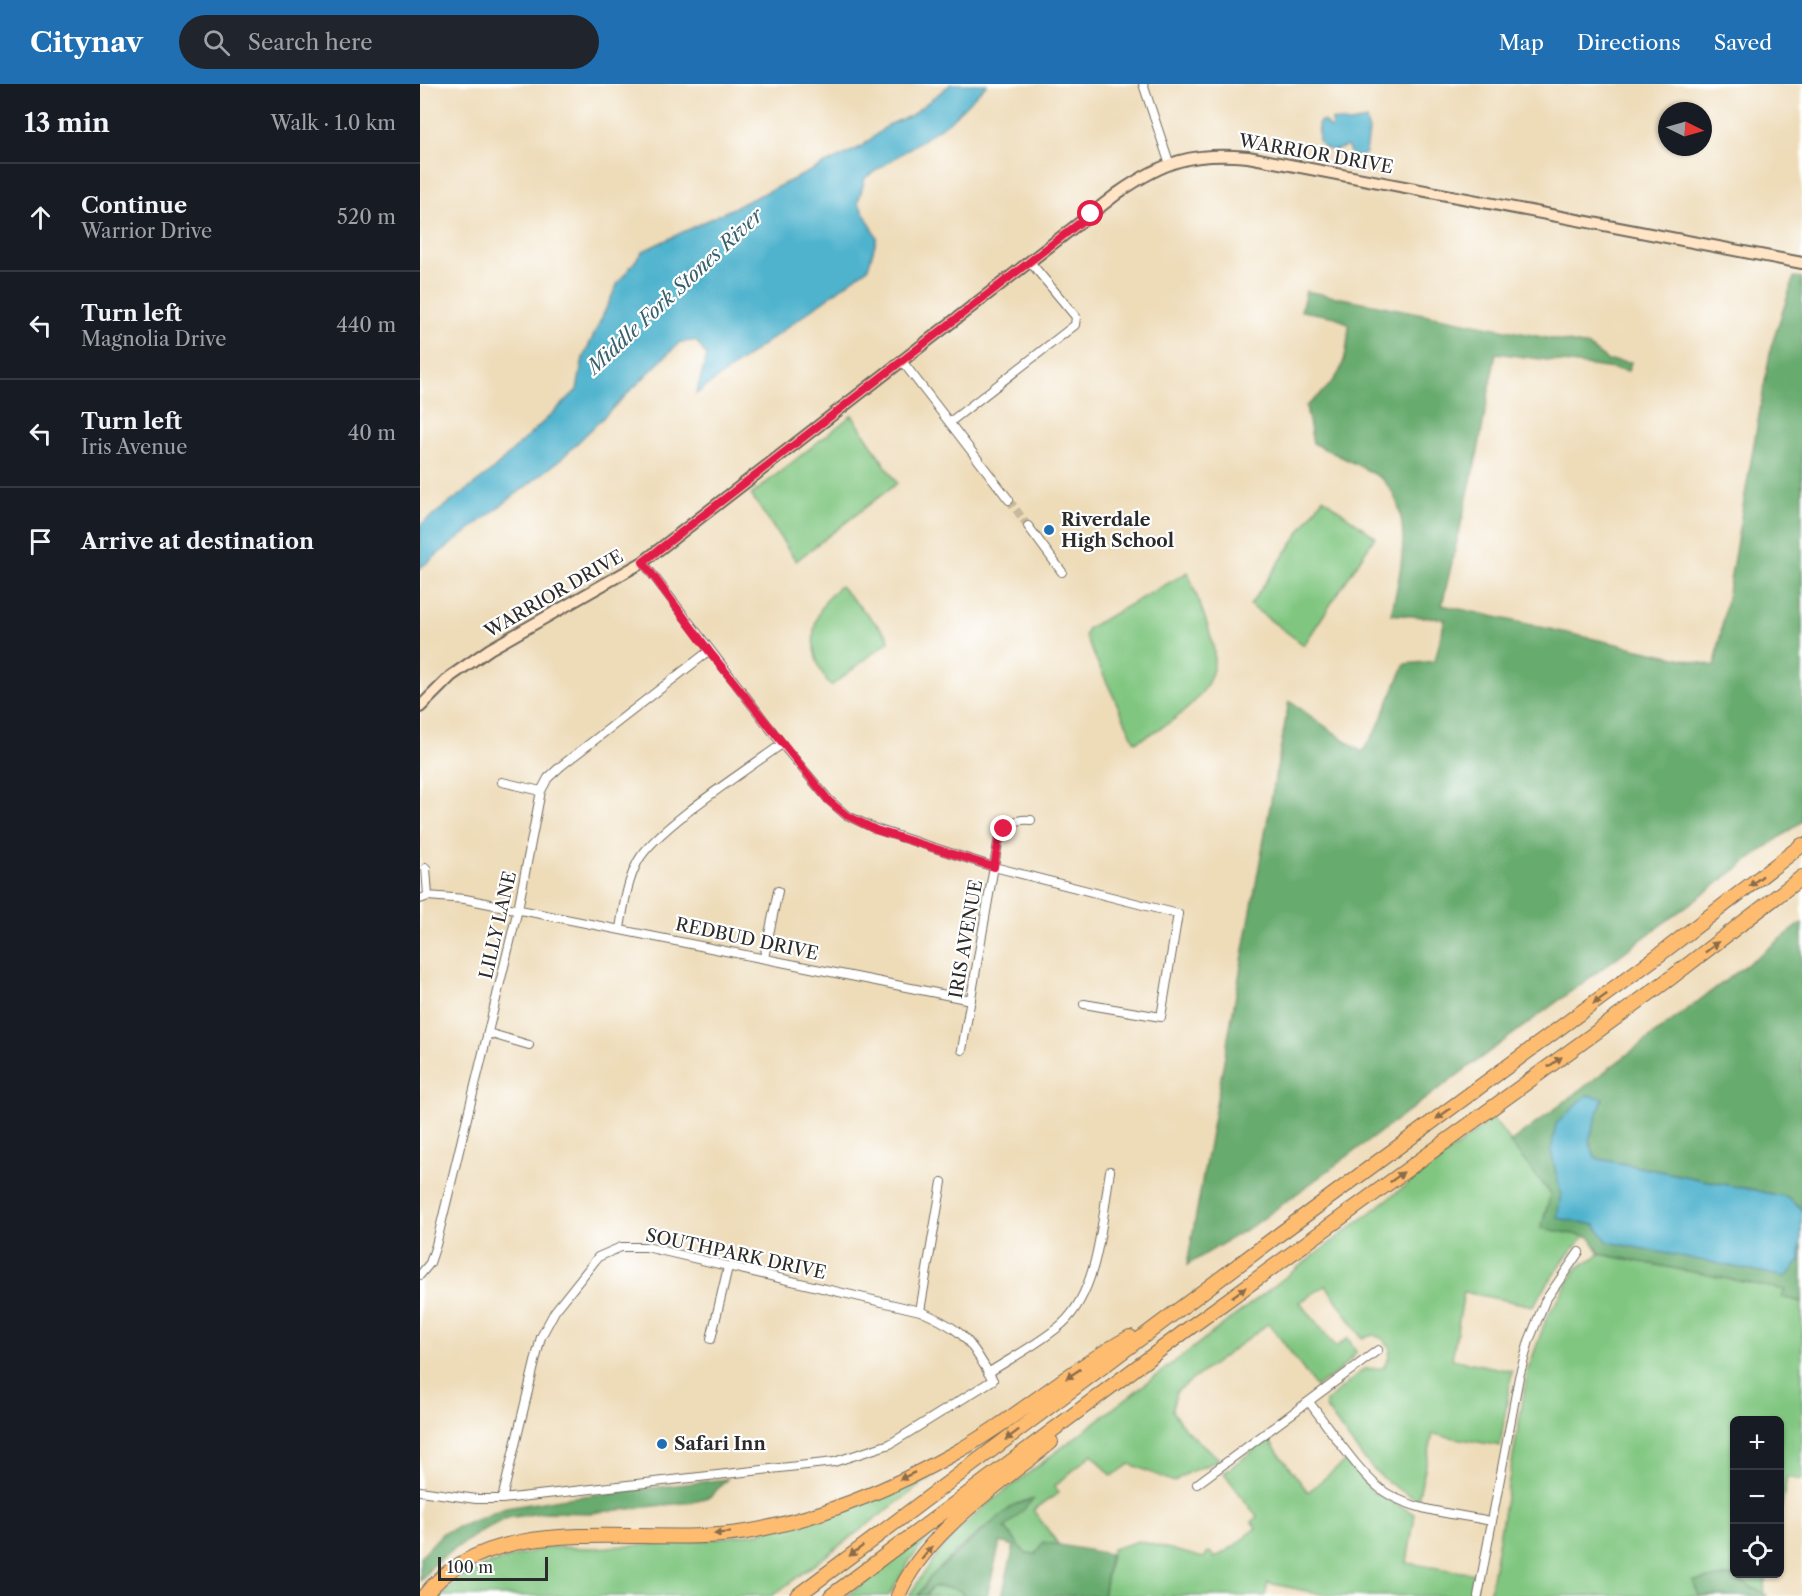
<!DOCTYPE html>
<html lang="en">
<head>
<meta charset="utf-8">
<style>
	body { margin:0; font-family:"Libre Caslon Text",serif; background:#20242c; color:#f1f3f6 }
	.controls { position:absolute; right:18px; bottom:18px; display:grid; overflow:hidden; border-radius:9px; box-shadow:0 2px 4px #0004 }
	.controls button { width:54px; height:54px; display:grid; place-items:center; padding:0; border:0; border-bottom:2px solid #363941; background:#171b24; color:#f1f3f6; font:30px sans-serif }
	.compass { position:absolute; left:1238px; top:18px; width:54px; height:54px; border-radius:50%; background:#171b24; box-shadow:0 2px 4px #0004; rotate:95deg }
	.scale { position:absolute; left:18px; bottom:15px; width:110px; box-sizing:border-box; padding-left:6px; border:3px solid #2b2b2b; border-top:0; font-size:16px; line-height:21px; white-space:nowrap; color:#2b2b2b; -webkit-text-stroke:4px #fff; paint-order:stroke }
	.stop { position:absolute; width:18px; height:18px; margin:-14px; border:4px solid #e11d48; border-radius:50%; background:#fff }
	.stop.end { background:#e11d48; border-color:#fff; box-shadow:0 2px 6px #0008 }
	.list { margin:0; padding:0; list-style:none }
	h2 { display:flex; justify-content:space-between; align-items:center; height:78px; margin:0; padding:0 24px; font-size:26px }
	h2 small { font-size:20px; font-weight:400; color:#9ea1a6 }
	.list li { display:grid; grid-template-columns:39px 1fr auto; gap:18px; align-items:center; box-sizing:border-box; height:108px; padding:0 24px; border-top:2px solid #363941 }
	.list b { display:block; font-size:22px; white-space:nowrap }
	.list p { margin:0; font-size:20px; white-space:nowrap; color:#9ea1a6 }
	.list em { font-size:20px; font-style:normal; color:#9ea1a6 }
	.icon { flex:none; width:33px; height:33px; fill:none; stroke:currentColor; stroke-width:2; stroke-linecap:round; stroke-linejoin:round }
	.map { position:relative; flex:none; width:1382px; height:1512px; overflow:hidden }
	header { display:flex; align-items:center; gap:36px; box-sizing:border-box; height:84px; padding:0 30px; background:#1f6fb2; color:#fff }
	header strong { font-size:28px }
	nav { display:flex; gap:33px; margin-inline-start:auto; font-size:21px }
	.search { width:420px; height:54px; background:#20242c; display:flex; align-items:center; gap:15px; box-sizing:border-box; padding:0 21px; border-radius:33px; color:#9ea1a6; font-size:22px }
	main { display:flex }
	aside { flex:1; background:#171b24 }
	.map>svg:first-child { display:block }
</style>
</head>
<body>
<header>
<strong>Citynav</strong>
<div class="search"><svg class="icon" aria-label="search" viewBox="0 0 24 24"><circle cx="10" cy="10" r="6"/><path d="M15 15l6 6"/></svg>Search here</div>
<nav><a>Map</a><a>Directions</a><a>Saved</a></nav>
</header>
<main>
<aside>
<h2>13 min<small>Walk · 1.0 km</small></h2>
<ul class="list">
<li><svg class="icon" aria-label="ahead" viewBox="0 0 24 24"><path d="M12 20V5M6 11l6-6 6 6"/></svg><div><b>Continue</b><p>Warrior Drive</p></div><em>520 m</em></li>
<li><svg class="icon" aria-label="left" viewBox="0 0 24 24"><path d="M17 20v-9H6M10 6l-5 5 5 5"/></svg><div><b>Turn left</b><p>Magnolia Drive</p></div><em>440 m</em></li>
<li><svg class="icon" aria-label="left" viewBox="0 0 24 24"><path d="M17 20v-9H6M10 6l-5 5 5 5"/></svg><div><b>Turn left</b><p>Iris Avenue</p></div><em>40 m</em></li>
<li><svg class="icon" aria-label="arrive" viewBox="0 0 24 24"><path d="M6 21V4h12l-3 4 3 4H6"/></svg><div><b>Arrive at destination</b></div></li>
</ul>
</aside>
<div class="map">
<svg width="1382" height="1512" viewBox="0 0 1382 1512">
	<rect width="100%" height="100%" fill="#fff"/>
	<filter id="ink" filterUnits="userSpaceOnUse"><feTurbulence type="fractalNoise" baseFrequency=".0167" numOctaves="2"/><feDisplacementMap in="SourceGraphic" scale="12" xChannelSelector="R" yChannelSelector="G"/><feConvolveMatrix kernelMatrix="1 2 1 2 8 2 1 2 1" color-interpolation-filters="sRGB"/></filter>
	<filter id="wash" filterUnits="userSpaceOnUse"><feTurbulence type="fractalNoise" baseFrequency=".008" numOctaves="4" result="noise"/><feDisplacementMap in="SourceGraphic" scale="24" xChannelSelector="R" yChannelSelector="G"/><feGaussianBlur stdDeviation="1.35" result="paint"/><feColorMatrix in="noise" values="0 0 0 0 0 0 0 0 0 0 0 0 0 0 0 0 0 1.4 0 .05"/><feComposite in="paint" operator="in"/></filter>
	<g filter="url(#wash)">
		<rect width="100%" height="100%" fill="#eedcb9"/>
		<!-- green -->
		<path fill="#80c680" stroke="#567856" stroke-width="1.5" d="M432 331 477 399 376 477 331 411Z
			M903 414 955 453 884 561 830 521Z
			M768 488C775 510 792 546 794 568 798 612 748 642 715 658L665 552 668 544Z
			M420 502 468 552 469 557 411 602C385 570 388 528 420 502Z
			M1073 1035 1131 1110 1121 1144 1165 1152 1144 1175 1113 1222 1044 1208 1032 1275 1092 1287 1080 1362 1013 1350 998 1415C953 1397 934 1362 906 1324V1318L944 1285 963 1284 969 1274 970 1264 963 1255 954 1251 942 1254 906 1201 880 1218 916 1263 928 1254 936 1268C926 1283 911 1293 896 1303L849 1239 756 1308 752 1327 766 1346 799 1375C782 1386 770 1384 754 1398L710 1380 692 1392 672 1370 635 1402 639 1409 613 1426 639 1461 623 1459 616 1470H606L585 1444 605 1417 594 1421C561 1448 520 1475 498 1512H489C509 1479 531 1452 560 1426Z
			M1180 1170 1382 1209V1396L1367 1393 1360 1431V1336H1314V1490H1347L1343 1512H1069L1108 1286 1126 1235 1157 1184Z
			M848 1355 888 1408 925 1377 954 1409 995 1430 987 1479 1055 1490 1052 1512H910L848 1499 845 1512H683L692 1465 719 1457 784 1474 788 1468 792 1469 795 1474 813 1463 836 1444 832 1438 837 1433 804 1389Z
			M512 1387 514 1391 352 1512H21L39 1496 63 1482 128 1463 175 1464 270 1458 338 1449Z
			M520 1441 490 1476 469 1512H427Z
			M512 1503 533 1504 543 1508 542 1512H505Z"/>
		<!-- forest -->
		<path fill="#68ab6e" stroke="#4a6b4c" stroke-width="1.5" d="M1374 193 1382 194V737L837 1139 767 1181 869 617 942 668 956 647 985 580 1015 577 1025 535 971 530C981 490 995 429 963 396 955 388 906 366 893 359L886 322C921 295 926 284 929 241L916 233 881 227 886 207 1168 262 1188 277 1211 278 1208 287 1076 269 1058 367 1022 521 1295 582 1351 263Z
			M1382 839V1125L1367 1113 1175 1074 1169 1056 1183 1014 1131 1067 1141 1110 1159 1137 1380 1177 1382 1160V1218L1361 1213 1365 1206 1180 1170 1170 1153 1121 1144 1131 1110 1090 1059Z
			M307 1395 291 1412 272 1418 171 1429 128 1428 87 1434 63 1446 27 1470 14 1480 0 1497V1473L23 1449 86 1424 147 1414Z
			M614 1415 585 1444 606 1470H616L623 1458 690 1470 683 1512H582L594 1462 580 1458 567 1512H542L543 1508C532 1503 523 1503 512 1503L505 1512H498L509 1494 568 1442 594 1421Z
			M1311 1492 1348 1512H1279L1273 1497Z"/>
		<!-- water -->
		<path fill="#4fb3cd" stroke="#3d6f7c" stroke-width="1.5" d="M531 0H567L529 38 445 94 438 118 457 153 448 184 276 310 287 272 276 257 260 258 140 376 0 484V441L68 390 157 306 163 274 198 199 223 167 441 63 468 41 490 32Z
			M912 36 930 39 946 36 949 47 946 69 941 72H932L927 62C914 68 909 69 899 58L898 40 901 37 905 38 909 44 912 43Z
			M1167 1011 1183 1014 1169 1056 1175 1074 1367 1113 1382 1125 1380 1177 1366 1193 1188 1158 1175 1141 1137 1134 1141 1110 1131 1067 1136 1040Z"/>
	</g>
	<g filter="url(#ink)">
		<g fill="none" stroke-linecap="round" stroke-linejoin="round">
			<!-- street-tunnel -->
			<path stroke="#c7b99d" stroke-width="8" stroke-dasharray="8 4" stroke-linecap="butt" d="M589 416 608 442"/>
			<!-- street casing -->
			<g stroke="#6f695d" stroke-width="10">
				<path id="street" d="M723 0 749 78
					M482 277 589 416
					M530 338 655 241 656 233 611 179
					M608 442 642 488
					M223 478 362 660 409 716 426 731 456 745 574 783 758 830 741 933 664 920
					M82 698 121 707
					M6 784 8 812
					M0 815 8 812 45 815 551 916
					M200 844C204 821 207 798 218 777 236 744 328 685 362 660
					M344 874 358 807
					M68 949 109 961
					M542 966 578 759C585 743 592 734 611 736
					M0 1191 10 1179 16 1161 98 825 121 707 128 694 141 682 289 567
					M500 1227 522 1098
					M291 1255 308 1183
					M568 1289C593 1273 620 1259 642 1240 679 1206 682 1135 690 1087
					M889 1318C908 1342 943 1396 968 1410 998 1428 1037 1430 1071 1437
					M777 1400 958 1266
					M0 1407 56 1415H82L414 1378 470 1360 573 1296C548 1255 546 1247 500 1227L226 1163H201L178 1173 135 1227 121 1253 82 1415
					M1058 1512 1099 1293 1109 1257 1125 1217 1159 1168"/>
			</g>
			<!-- secondary casing -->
			<g stroke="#6f695d" stroke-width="14">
				<path id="secondary" d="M0 623 31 592 70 565 223 478 698 109C744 77 772 68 828 73L1382 179"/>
			</g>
			<!-- highway casing -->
			<g stroke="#6f695d" stroke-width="16">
				<path id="highway" d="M4 1512C75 1421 225 1465 326 1448 398 1435 469 1406 533 1370 595 1336 648 1287 710 1253
					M377 1512 861 1149 1239 871 1382 761
					M411 1512 772 1242 1252 893 1382 793
					M478 1512C504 1449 580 1400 631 1358"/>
			</g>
			<!-- street -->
			<use href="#street" stroke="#fff" stroke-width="8"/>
			<!-- secondary -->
			<use href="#secondary" stroke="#ffe4c6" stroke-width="10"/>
			<!-- highway -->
			<use href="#highway" stroke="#febc70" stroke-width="14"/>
		</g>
		<!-- one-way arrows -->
		<defs><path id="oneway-solid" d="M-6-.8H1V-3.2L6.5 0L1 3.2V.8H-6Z" transform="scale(1.5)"/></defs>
		<g fill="#8a6c4a">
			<use href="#oneway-solid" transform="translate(1336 797) rotate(142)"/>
			<use href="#oneway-solid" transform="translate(1292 863) rotate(-38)"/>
			<use href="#oneway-solid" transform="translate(1180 915) rotate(144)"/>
			<use href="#oneway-solid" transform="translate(1135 978) rotate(-36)"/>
			<use href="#oneway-solid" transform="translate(1023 1030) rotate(144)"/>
			<use href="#oneway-solid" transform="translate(977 1093) rotate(-36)"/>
			<use href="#oneway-solid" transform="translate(819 1208) rotate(-36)"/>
			<use href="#oneway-solid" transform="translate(653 1290) rotate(146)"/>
			<use href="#oneway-solid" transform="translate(592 1351) rotate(143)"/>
			<use href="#oneway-solid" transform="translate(487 1392) rotate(154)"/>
			<use href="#oneway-solid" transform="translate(302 1449) rotate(176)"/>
			<use href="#oneway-solid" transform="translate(436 1467) rotate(143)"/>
			<use href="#oneway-solid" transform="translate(507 1469) rotate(-51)"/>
		</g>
	</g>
	<g fill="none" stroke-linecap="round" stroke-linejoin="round" filter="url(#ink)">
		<!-- route -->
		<path stroke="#e11d48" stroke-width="8" d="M584 745 578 759 574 783 456 746 426 731 409 717 289 567 223 478 671 130"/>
	</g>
	<!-- markers -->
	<g fill="#1f6fb2" stroke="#fff" stroke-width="2">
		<circle cx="629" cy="446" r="6"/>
		<circle cx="242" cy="1360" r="6"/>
	</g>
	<g text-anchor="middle" stroke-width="4.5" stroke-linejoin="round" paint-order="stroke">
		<!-- street labels -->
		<g font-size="18" fill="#2b2b2b" stroke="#fff">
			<text transform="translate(896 70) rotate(10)" y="6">WARRIOR DRIVE</text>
			<text transform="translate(134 510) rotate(-30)" y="6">WARRIOR DRIVE</text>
			<text transform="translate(78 841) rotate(-77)" y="6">LILLY LANE</text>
			<text transform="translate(327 855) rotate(12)" y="6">REDBUD DRIVE</text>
			<text transform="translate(546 855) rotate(-80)" y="6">IRIS AVENUE</text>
			<text transform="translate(316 1170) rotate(12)" y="6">SOUTHPARK DRIVE</text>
		</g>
		<!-- poi labels -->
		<g font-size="18" font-weight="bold" fill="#2b2b2b" stroke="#fff" text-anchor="start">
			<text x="641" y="442">Riverdale<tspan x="641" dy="21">High School</tspan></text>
			<text x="254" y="1366">Safari Inn</text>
		</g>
		<!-- water labels -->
		<g font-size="20" font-style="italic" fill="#39616c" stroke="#fff">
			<text transform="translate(255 207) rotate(-43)" y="7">Middle Fork Stones River</text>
		</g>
	</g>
</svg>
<div class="controls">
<button>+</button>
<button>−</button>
<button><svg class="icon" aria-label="locate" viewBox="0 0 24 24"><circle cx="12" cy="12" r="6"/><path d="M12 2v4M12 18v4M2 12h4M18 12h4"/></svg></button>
</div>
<svg class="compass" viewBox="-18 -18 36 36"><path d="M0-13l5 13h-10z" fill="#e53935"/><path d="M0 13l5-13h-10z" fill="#9ea1a6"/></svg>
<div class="scale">100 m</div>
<div class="stop" style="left:671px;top:130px"></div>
<div class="stop end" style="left:584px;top:745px"></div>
</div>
</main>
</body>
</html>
